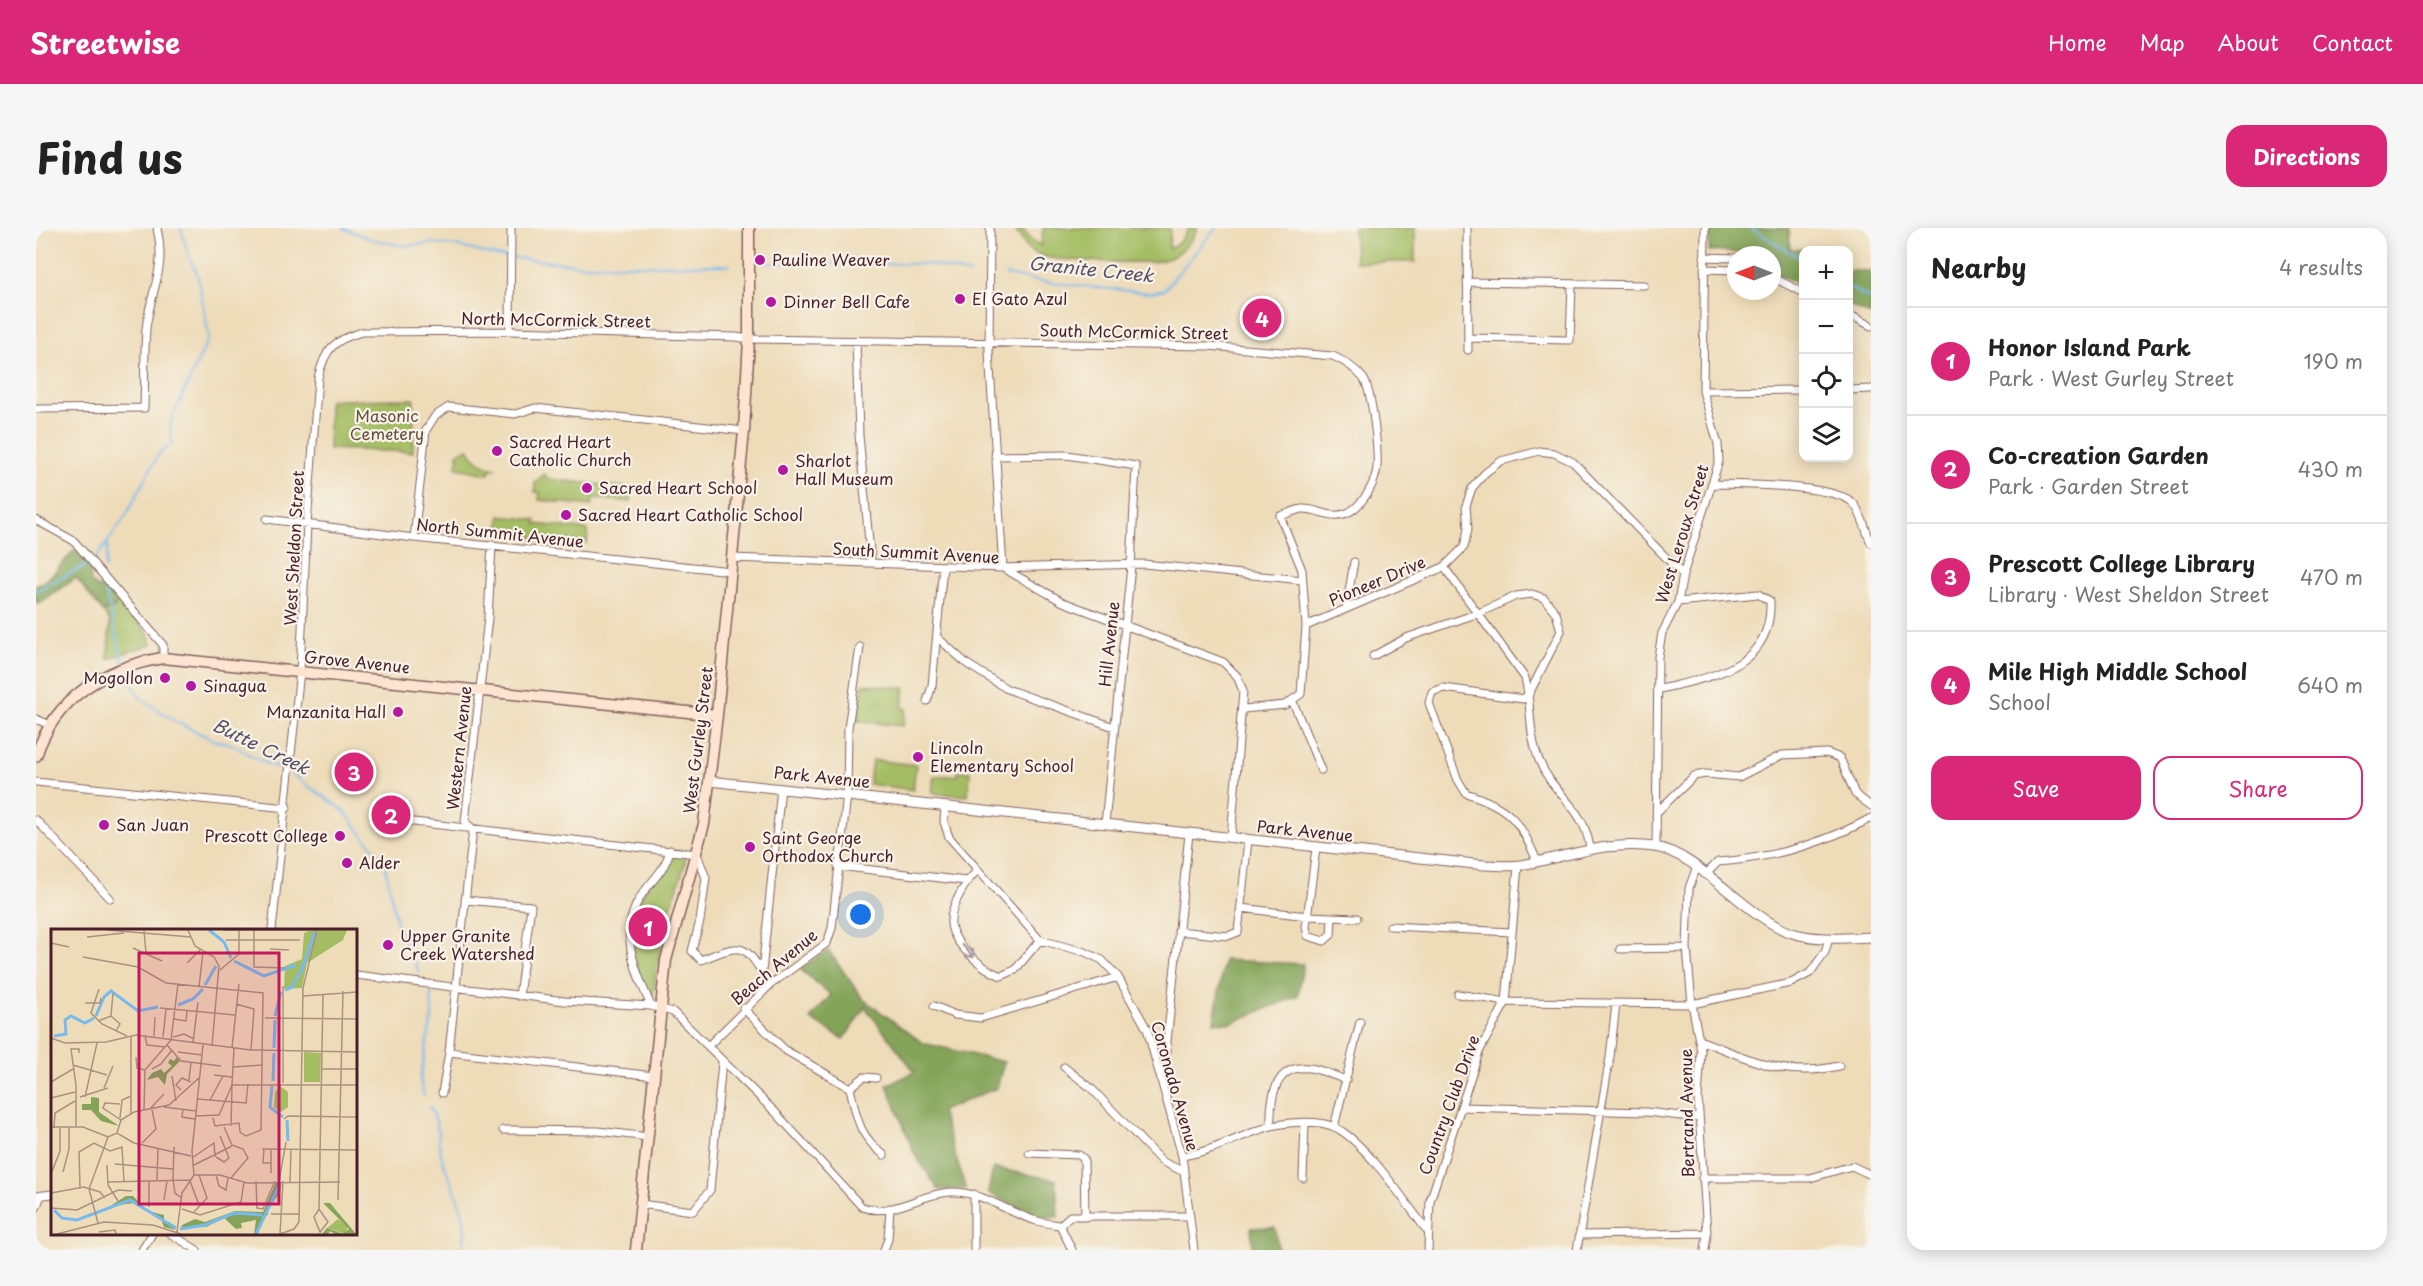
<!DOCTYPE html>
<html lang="en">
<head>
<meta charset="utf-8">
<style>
	body { margin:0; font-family:"Playpen Sans",sans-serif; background:#f6f6f6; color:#222 }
	.controls { position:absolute; right:18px; top:18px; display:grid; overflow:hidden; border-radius:12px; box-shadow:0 3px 15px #0003 }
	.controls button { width:54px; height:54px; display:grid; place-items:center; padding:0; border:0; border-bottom:2px solid #e0e0e0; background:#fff; color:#222; font:30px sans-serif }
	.compass { position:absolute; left:1691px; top:18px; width:54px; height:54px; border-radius:50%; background:#fff; box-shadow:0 3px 15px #0003; rotate:270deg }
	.you { position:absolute; left:825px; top:687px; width:21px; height:21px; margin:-15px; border:4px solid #fff; border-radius:50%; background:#1a73e8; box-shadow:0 0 0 9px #1a73e833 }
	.badge { display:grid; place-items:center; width:39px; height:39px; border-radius:50%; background:#db2777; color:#fff; font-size:20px; font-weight:700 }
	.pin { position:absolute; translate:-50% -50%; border:3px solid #fff; box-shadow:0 2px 6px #0006 }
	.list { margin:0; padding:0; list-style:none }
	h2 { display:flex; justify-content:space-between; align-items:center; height:78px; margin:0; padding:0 24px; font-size:26px }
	h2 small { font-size:20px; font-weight:400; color:#767676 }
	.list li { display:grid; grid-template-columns:39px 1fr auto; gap:18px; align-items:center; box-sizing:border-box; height:108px; padding:0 24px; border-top:2px solid #e0e0e0 }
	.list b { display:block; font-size:22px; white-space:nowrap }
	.list p { margin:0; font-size:20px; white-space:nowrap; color:#767676 }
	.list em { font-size:20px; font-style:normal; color:#767676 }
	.actions { display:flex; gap:12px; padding:18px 24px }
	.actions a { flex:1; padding:14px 0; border:2px solid #db2777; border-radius:18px; text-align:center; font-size:21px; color:#db2777 }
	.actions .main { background:#db2777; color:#fff }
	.icon { flex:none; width:33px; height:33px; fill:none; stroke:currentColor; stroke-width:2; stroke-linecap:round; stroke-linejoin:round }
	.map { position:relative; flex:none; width:1835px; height:1022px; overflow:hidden; border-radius:18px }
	header { display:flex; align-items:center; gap:36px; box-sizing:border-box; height:84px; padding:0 30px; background:#db2777; color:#fff }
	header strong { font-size:28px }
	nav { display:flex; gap:33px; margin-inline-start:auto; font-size:21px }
	.intro { display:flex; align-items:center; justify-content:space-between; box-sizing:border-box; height:144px; padding:0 36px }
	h1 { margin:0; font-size:42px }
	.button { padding:15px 27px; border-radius:18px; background:#db2777; color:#fff; font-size:21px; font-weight:700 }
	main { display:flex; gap:36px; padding:0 36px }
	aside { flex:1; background:#fff; border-radius:18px; box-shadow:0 3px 15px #0003 }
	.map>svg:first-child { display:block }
</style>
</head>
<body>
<header>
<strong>Streetwise</strong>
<nav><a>Home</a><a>Map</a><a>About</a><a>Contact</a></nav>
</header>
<div class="intro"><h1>Find us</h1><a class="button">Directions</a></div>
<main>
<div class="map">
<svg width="1835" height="1022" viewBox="0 0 1835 1022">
	<rect width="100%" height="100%" fill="#f7f3e8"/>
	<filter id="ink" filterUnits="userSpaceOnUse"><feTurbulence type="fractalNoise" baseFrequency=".0167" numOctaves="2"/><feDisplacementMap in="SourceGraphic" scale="12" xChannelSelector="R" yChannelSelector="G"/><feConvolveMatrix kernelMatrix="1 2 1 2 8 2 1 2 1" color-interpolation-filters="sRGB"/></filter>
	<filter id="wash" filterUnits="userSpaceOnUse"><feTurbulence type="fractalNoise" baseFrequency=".008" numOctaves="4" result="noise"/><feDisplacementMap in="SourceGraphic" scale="24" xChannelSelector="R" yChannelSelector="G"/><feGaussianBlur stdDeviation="1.35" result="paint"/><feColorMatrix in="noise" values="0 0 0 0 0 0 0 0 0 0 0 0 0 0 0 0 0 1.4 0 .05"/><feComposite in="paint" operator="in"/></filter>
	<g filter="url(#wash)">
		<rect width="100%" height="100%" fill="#eedcb9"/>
		<!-- green -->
		<path fill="#a4bd63" stroke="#776e47" stroke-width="1.5" d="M978 0H986L995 11 1005 18 1007 0H1134L1133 21 1145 12 1153 0H1161C1156 14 1143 28 1128 32 1110 37 1025 33 1005 28L992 21Z
			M1318 0H1379V34H1319Z
			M378 171 377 224 293 221V172Z
			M432 220C437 232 448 238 461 240L455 241 452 246 420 240 423 229 421 227 422 225Z
			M507 247H510L511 251 596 260 595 274 557 270 556 278 503 272 504 265 499 264V255Z
			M464 288 500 292V296L552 302 551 315 463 306Z
			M82 372 111 404 116 416 72 431 74 393 67 384 79 379Z
			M827 456 869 460 866 479 870 480 867 498 821 493Z
			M836 532 880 537 877 562 833 556Z
			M922 543 934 544 932 568 896 565 898 548H922Z
			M634 622 650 624 649 636 626 707 615 778C603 743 581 703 605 668 616 652 630 641 634 622Z"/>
		<!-- forest -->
		<path fill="#83a459" stroke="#666242" stroke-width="1.5" d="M1674 0H1753L1754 21 1788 22H1768L1767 58 1736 44V27L1673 23Z
			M1813 43H1835V87L1813 77Z
			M39 322 54 340 55 354 62 360H72L82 372 79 378 67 384 40 350 8 373 0 375V358L10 353Z
			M792 722 827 771 887 815 968 834 961 860 905 883 930 961 903 962 879 927 851 857 879 844 829 779 808 811 774 791 795 767 764 741Z
			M1188 732 1267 736 1262 768 1194 795 1178 794Z
			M957 940 1020 952 1022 989H1003L952 965Z
			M1239 999 1242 1022H1217L1215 1000Z"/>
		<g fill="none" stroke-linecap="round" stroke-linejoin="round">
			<!-- stream -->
			<path stroke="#77baed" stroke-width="2" d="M307 0 334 11 367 18 396 15 425 19 461 28 547 37H694
				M1714 0 1768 32
				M729 35 893 36 934 46
				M970 47 1016 55 1115 65 1128 62 1180 0
				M1812 59 1835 71
				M60 330 88 291 123 225 136 217 134 195 173 109 161 45 152 27 145 0
				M69 340 72 316
				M68 358 88 438
				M0 363 52 336
				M89 443 104 470 142 495 180 513 193 515 225 533 250 543
				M255 546 307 582 342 626 350 641 361 698 383 744
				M388 868 384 851 396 790 395 762
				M394 879C406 902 400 912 407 933 417 962 436 990 426 1022"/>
		</g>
	</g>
	<g filter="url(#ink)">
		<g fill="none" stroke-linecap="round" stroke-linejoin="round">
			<!-- minor casing -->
			<g stroke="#83615d" stroke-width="9">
				<path id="minor" d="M954 0 953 124 967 340 1108 336 1266 352
					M1431 0 1432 122
					M1668 29 1700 30
					M1668 41 1700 42
					M1736 49 1768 65
					M1431 54 1608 57
					M1812 86 1835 98
					M474 103 475 0
					M1432 110 1534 112 1536 57
					M820 113 823 207 835 335
					M1812 162 1835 161
					M1667 163 1768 162
					M0 181 108 180C109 154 108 127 110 101 114 63 131 42 121 0
					M959 228 1031 227 1100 238 1095 338 1069 596
					M1677 256C1705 257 1802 256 1818 276 1826 286 1830 303 1835 315
					M231 291 378 310 695 343
					M0 292 38 313 127 417V430
					M378 310 390 202 399 188 413 179 479 186 499 180 708 203
					M696 330 967 340 1027 374 1187 434 1201 448 1207 463 1195 610
					M1408 339 1489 450C1496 477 1492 506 1503 532 1517 568 1548 577 1554 620
					M1310 380 1318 334
					M1270 398 1408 339 1428 319 1432 301 1430 278 1436 260 1449 245 1465 233 1503 223 1518 225 1537 234 1647 347
					M902 410 931 436 971 461 1078 499
					M1337 428 1370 410 1443 385 1480 368 1496 366 1508 370 1520 385 1525 403 1493 466
					M1621 462C1673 449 1737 441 1734 373L1722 366 1642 374
					M1493 466 1487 471 1408 460 1396 464 1393 475 1422 552 1430 565C1474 579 1484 593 1501 633
					M891 473 896 458 907 338
					M1257 474 1285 542
					M0 491 14 497
					M0 554 251 580
					M909 578 908 594 913 609 1004 712 1049 724 1066 732 1082 749 1111 801 1146 928 1158 1022
					M1621 584 1658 548 1670 546 1703 549 1746 527 1791 525 1804 530 1819 566 1835 578
					M0 592 74 670
					M360 592 661 626 670 650 664 693 656 723 665 732C711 713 708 716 734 757
					M1620 619 1622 429 1626 405 1642 374 1647 347 1683 233 1682 216 1667 163 1669 0
					M1280 620 1270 699 1272 708 1288 713 1295 707 1296 689
					M802 638 930 653
					M1660 641 1653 660 1651 720 1656 776 1665 823 1662 870 1671 1005 1669 1022
					M941 643C931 652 915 677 915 692 913 714 947 741 965 748L979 742 1004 712
					M1669 647 1682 634C1736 630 1787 616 1835 590
					M429 672 495 678 483 768
					M1205 680 1271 688 1321 690
					M1354 698 1476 704
					M236 702 264 443 271 297 282 150C289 121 297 112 326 104L474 103 700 109 713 111 1172 118 1297 128C1308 133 1319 140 1327 150 1336 161 1344 230 1340 245 1337 259 1325 279 1311 285 1294 292 1282 280 1266 281 1259 282 1251 286 1244 288L1266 342 1270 398 1265 466 1249 477 1208 481
					M1142 703 1192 708 1202 704 1212 612
					M1584 721 1651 720
					M726 744 745 560
					M320 747 529 773 615 778 637 784 740 885 826 979C855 990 885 965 915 964 947 963 971 985 1001 993 1008 995 1017 996 1024 997L1034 988H1154
					M1422 766 1470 774 1656 776 1755 755 1774 745 1789 724 1793 710
					M615 778C600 744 581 704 605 668 616 652 630 641 634 622
					M898 778 919 787 945 790 1082 749
					M707 780 749 822 814 860C821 890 822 907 848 927
					M1663 812C1716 831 1745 851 1803 838
					M672 818 734 757 791 715 796 700 811 567 812 500 824 419
					M413 824 618 848
					M1028 839 1055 860 1125 933 1148 944
					M1127 851 1153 606
					M814 860 828 849 840 850
					M406 865 413 824 437 601 429 594 452 390 456 317
					M1426 879 1610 884 1663 890
					M1235 898C1234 871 1238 836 1273 840 1285 841 1298 848 1310 852
					M1298 899 1324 794
					M467 902 562 903 612 909
					M993 925 1043 927 1048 931 1049 989
					M1146 928C1176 924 1203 908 1232 899 1249 894 1280 892 1296 898 1326 909 1371 976 1391 1003
					M1267 950 1269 895
					M1666 950H1774L1816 938 1835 947
					M0 968 16 966
					M604 976 657 983 674 962 686 834
					M0 980 5 968
					M1024 997 1036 1022
					M135 1006 161 1022
					M1543 1007 1671 1005
					M106 1022 116 1006
					M848 1022 852 1011 854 980
					M938 1022V966
					M1392 1022 1394 973 1443 824 1470 774 1482 638
					M1541 1022 1574 829 1580 776"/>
			</g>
			<!-- tertiary casing -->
			<g stroke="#83615d" stroke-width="11">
				<path id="tertiary" d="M673 553 1448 637C1460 637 1473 639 1485 637 1531 629 1570 612 1619 619 1661 625 1710 688 1753 704 1779 713 1809 710 1835 709"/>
			</g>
			<!-- secondary casing -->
			<g stroke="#83615d" stroke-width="13">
				<path id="secondary" d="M0 528C19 469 70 439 127 430L681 487
					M600 1022 630 732 668 596 681 487 708 203 713 111V0"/>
			</g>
			<!-- minor -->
			<use href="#minor" stroke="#fff" stroke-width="7"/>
			<!-- tertiary -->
			<use href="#tertiary" stroke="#fff" stroke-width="9"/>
			<!-- secondary -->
			<use href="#secondary" stroke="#fde4d1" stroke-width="10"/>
		</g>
		<!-- one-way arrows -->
		<defs><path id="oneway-shaft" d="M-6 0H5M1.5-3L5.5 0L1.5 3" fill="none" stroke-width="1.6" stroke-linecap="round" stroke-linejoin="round" transform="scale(1.5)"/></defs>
		<use stroke="#ae9aa0" href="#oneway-shaft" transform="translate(932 723) rotate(48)"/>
	</g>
	<!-- markers -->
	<g fill="#b5179e" stroke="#f7f3e8" stroke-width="2">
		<circle cx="724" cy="32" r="6"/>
		<circle cx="924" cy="71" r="6"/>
		<circle cx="735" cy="74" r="6"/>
		<circle cx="461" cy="223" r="6"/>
		<circle cx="747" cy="242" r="6"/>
		<circle cx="551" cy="260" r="6"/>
		<circle cx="530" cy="287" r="6"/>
		<circle cx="129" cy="450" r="6"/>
		<circle cx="155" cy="458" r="6"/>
		<circle cx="362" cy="484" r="6"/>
		<circle cx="882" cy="529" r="6"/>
		<circle cx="68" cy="597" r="6"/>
		<circle cx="304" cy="608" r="6"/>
		<circle cx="714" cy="619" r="6"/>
		<circle cx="311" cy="635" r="6"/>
		<circle cx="352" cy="717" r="6"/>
	</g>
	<g text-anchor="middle" stroke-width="4.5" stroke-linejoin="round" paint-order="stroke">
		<!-- poi labels -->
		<g font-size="16" fill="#4a1f2b" stroke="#f7f3e8" text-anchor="start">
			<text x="736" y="38">Pauline Weaver</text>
			<text x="936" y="77">El Gato Azul</text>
			<text x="747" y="80">Dinner Bell Cafe</text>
			<text x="473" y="220">Sacred Heart<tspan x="473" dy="18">Catholic Church</tspan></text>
			<text x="759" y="239">Sharlot<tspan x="759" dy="18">Hall Museum</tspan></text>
			<text x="563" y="266">Sacred Heart School</text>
			<text x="542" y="293">Sacred Heart Catholic School</text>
			<text x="117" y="456" text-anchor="end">Mogollon</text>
			<text x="167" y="464">Sinagua</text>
			<text x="350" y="490" text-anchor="end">Manzanita Hall</text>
			<text x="894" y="526">Lincoln<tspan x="894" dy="18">Elementary School</tspan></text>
			<text x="80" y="603">San Juan</text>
			<text x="292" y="614" text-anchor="end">Prescott College</text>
			<text x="726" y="616">Saint George<tspan x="726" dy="18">Orthodox Church</tspan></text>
			<text x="323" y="641">Alder</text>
			<text x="364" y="714">Upper Granite<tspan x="364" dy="18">Creek Watershed</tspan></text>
		</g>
		<!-- street labels -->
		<g font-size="16" fill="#4a1f2b" stroke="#f7f3e8">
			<text transform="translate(520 92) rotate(1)" y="6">North McCormick Street</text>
			<text transform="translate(1098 104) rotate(1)" y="6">South McCormick Street</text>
			<text transform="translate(464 305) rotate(6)" y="6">North Summit Avenue</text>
			<text transform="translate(1646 306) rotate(-73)" y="6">West Leroux Street</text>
			<text transform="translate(258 320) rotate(-87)" y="6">West Sheldon Street</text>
			<text transform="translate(880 325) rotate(3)" y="6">South Summit Avenue</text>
			<text transform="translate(1341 353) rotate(-23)" y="6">Pioneer Drive</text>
			<text transform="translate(1073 416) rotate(-84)" y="6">Hill Avenue</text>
			<text transform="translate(321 434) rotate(6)" y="6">Grove Avenue</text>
			<text transform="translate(662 512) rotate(-83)" y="6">West Gurley Street</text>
			<text transform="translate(423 520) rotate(-84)" y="6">Western Avenue</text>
			<text transform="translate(786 549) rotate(6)" y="6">Park Avenue</text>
			<text transform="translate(1269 603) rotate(6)" y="6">Park Avenue</text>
			<text transform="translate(738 739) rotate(-40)" y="6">Beach Avenue</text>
			<text transform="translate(1139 858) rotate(74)" y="6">Coronado Avenue</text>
			<text transform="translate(1413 877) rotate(-70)" y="6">Country Club Drive</text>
			<text transform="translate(1651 885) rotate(-91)" y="6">Bertrand Avenue</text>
		</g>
		<!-- park labels -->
		<g font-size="16" fill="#654e3c" stroke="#f7f3e8">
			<text x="351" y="194">Masonic<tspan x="351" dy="18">Cemetery</tspan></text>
		</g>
		<!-- water labels -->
		<g font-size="18" font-style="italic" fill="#584e65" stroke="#f7f3e8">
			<text transform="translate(1055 42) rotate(6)" y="6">Granite Creek</text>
			<text transform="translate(225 519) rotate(26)" y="6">Butte Creek</text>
		</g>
	</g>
	<!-- overview -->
	<g transform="translate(15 701)">
		<rect width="306" height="306" fill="#eedcb9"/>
		<path d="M260 1H296L292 11 256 34 251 59 233 60 234 37 251 30 253 4ZM253 123 270 124 269 153H253ZM229 157 237 163V178L230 183 223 178 224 163ZM287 290 297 298 294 305 276 299Z" fill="#a4bd63"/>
		<path d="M126 128 129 132 116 145 114 156 107 148 96 151 101 144 110 140 113 144 121 137 117 134 119 130 123 132ZM40 168 48 169V183L68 197 50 192 40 181H31V175H40ZM225 253H231L229 264 217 279V286L212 287 207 305H203L205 291 190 294 191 299 185 300 174 290 177 287 155 298 130 299 131 296 144 290 154 293 184 282 212 283ZM75 267H82L97 282 113 286V292L125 301 113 298 110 290 83 274 61 277 45 286ZM272 274H279L305 305H284L279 302 277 305H271L276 299 292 305 298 300Z" fill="#83a459"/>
		<path fill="none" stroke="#77baed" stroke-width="3" d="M158 1 173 13 180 29M183 32 213 47 245 36M154 56 165 37M234 61 241 58 251 40 264 3M127 76 142 70 152 60M45 87 53 68 60 62 87 82 107 78M224 87 230 63M3 107 15 105 14 91 20 87 34 94 43 89M223 119 224 91M222 152 223 124M221 157 219 178 232 188M236 191 237 212M3 281 11 289 26 291 79 271 125 299M129 300 154 296 183 284 211 286M205 305 229 255"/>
		<path fill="none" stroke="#ac9080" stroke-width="1.5" d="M56 1 140 8M137 1 144 17 163 28 168 37 161 117M172 1H258M203 1V38L234 39M93 2 95 24M36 8 73 4M175 11H249M0 14 18 18M82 19 111 32M219 20 238 21M32 28 87 38 115 54 212 64 210 201 195 207 189 203 188 194 164 197 162 189M136 34 149 21M169 41 188 25V1M148 58 152 23M48 60 40 84 51 95 76 107M252 67 306 63M34 74H49L50 69M185 75 203 80 200 121M109 79 184 86M60 87 62 64M214 89 306 90M123 90 135 92 136 82M47 92 60 87 69 95 65 102M94 107 96 116 114 118M103 107 104 88M80 108V184M112 108 115 80M122 108 133 105 143 110M0 109 14 114 55 113 85 106 200 121 306 123M142 114 147 73M116 116 130 132 170 137M181 119 188 55M127 123 151 126M85 128 86 139 94 141M22 136 56 146M182 138 212 136M101 140 110 135 121 121M271 140H306M94 141 120 111 127 55M163 146 181 148M121 147 125 172M138 151 140 133M0 153 22 140M232 154V57M53 159 62 137M130 161 125 156 131 149 140 153M29 168 57 159M34 168 46 114M0 169 24 163M146 170 195 174 197 155M159 171 172 147M69 175 54 174 52 179 70 191M113 178 145 182M99 180 113 165M132 180 131 188 144 190M93 182 94 141M144 187 168 186 181 156 183 119M69 189 71 171 80 167M233 190 237 187 306 188M25 197V156L20 120H28V124M180 197 181 156H306M0 198H32L57 208 66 204 83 214 140 227M173 198 181 216 192 220 197 229 180 249M3 199 4 184 24 172M66 204 70 191 83 183 118 176 149 148M91 214 105 200 101 181M123 218 122 250 124 264 131 269M211 220 306 221M213 220 212 234H220M165 228 173 233 178 229 169 207M141 229 163 214 164 228M64 235 122 240M56 236 57 256 67 272M143 236 181 217M12 243 18 220V198M220 244V220M0 245 9 222V199M143 246H169L196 254 289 253M165 246 168 257 175 261 177 249M106 251 107 219M98 252V278M139 252 148 276M205 252 206 280M228 252 235 213M57 253 140 251M239 253 240 220M29 258 28 223 43 214 59 222 71 218 73 252M0 264 33 258 49 263 54 269M113 271 116 252M287 271 292 62M0 279 26 281 67 261 81 262M206 279 212 280 224 252M131 280 149 286 190 273 193 253M268 280 272 66M268 280 277 293 269 303 263 288ZM143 283 156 269 148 246M220 285H248M47 294 38 260 57 208M48 303 64 301 65 305M126 303 131 264 143 246 141 222 152 116M6 305 53 293 102 296 130 305M229 305 232 252M229 305 243 300 248 293 252 59 266 1"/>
		<path fill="#c2185b" fill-opacity="0.15" stroke="#c2185b" stroke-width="3" d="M88 24H228V275H88Z"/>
		<rect width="306" height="306" fill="none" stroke="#4a1f2b" stroke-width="3"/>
	</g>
</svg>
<div class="controls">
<button>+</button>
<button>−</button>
<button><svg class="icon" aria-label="locate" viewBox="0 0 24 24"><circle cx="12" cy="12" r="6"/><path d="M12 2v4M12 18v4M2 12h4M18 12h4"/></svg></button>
<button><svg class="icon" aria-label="layers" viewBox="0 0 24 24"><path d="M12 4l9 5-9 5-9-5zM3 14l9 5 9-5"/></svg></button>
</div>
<svg class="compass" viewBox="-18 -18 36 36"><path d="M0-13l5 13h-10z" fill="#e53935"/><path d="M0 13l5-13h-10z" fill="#767676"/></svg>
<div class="you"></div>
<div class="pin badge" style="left:612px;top:699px">1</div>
<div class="pin badge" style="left:355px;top:587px">2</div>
<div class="pin badge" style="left:318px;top:544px">3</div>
<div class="pin badge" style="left:1226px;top:90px">4</div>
</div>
<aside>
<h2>Nearby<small>4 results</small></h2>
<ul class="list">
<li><span class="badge">1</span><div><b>Honor Island Park</b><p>Park · West Gurley Street</p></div><em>190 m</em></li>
<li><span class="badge">2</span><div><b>Co-creation Garden</b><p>Park · Garden Street</p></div><em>430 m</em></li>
<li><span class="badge">3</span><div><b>Prescott College Library</b><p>Library · West Sheldon Street</p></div><em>470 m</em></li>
<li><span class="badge">4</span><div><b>Mile High Middle School</b><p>School</p></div><em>640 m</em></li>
</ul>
<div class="actions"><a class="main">Save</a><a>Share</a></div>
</aside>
</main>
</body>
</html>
